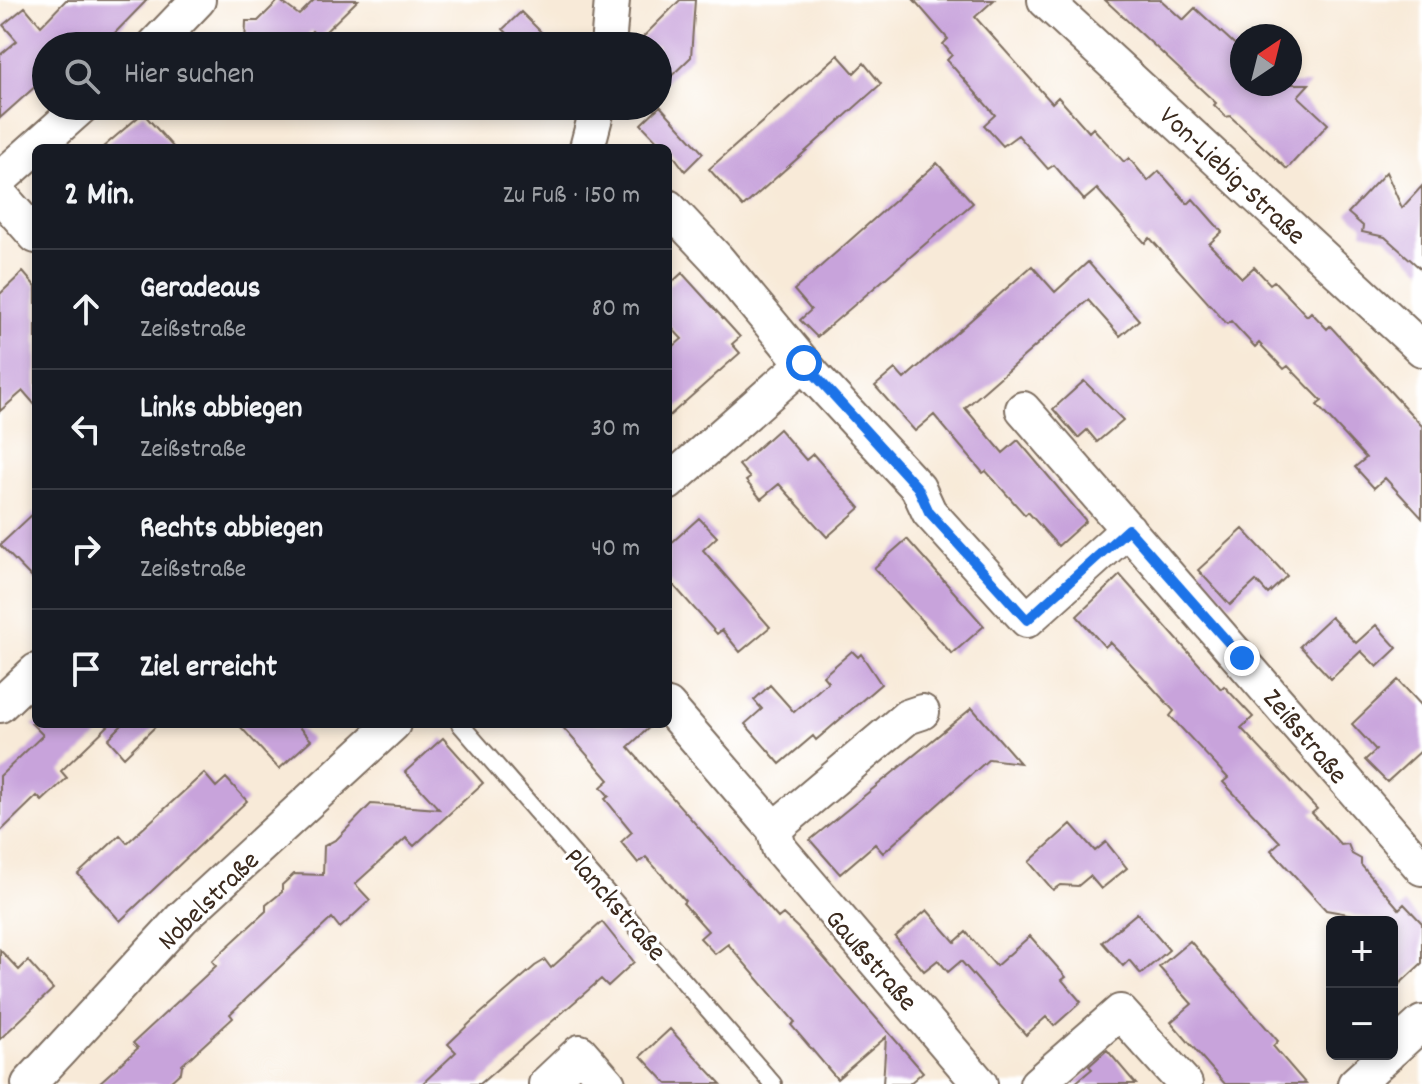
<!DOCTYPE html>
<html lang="de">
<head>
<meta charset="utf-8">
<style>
	body { margin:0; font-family:Dekko,sans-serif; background:#20242c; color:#f1f3f6 }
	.controls { position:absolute; right:24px; bottom:24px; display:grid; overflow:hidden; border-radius:12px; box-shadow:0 4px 12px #0003 }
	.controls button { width:72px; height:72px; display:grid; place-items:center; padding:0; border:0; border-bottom:2px solid #363941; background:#171b24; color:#f1f3f6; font:40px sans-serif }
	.compass { position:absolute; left:1230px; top:24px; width:72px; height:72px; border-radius:50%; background:#171b24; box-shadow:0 4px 12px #0003; rotate:35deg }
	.stop { position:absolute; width:24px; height:24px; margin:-18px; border:6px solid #1a73e8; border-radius:50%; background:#fff }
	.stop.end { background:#1a73e8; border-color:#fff; box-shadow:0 2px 8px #0008 }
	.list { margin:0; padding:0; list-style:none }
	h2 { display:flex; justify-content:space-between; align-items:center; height:104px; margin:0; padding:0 32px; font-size:34px }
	h2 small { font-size:26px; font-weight:400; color:#9ea1a6 }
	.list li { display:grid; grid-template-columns:52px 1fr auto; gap:24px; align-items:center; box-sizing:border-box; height:120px; padding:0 32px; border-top:2px solid #363941 }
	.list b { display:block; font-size:30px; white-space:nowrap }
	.list p { margin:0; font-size:26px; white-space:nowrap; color:#9ea1a6 }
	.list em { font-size:26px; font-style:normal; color:#9ea1a6 }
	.icon { flex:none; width:44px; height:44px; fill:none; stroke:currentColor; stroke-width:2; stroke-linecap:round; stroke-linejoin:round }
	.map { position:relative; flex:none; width:1422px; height:1084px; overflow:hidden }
	.search { position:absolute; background:#171b24; box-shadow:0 4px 12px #0003; left:32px; top:32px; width:640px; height:88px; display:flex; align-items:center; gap:20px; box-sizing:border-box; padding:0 28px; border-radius:44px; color:#9ea1a6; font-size:30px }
	.panel { position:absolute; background:#171b24; box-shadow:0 4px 12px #0003; left:32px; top:144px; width:640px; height:584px; border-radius:12px }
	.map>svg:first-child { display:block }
</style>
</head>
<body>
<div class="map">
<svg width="1422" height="1084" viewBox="0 0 1422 1084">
	<rect width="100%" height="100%" fill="#fff"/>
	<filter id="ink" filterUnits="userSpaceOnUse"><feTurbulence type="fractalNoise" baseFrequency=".0125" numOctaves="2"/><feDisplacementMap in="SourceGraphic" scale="16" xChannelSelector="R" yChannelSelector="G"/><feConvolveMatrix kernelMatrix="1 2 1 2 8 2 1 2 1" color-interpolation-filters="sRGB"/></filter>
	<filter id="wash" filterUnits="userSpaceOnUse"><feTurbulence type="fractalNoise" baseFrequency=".006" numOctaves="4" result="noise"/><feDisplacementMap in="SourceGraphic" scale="32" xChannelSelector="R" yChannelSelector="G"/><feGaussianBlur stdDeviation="1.8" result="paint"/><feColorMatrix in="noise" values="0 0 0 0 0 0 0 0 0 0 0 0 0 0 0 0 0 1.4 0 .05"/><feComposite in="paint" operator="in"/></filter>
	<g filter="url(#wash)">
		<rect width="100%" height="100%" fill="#f8ead8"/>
		<g id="blocks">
			<!-- building -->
			<path fill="#c8a3db" d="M66 0H147L109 39 106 36 96 46H46V77L0 118V55L17 41 3 25 25 7 41 26Z
				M279 0 299 15 314 0H358L319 38 312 31 298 46H245L246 21H258Z
				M680 0H695L691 57 658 89V46H634Z
				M914 0H994L975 17 1052 103 1058 97 1089 132 1093 128 1124 162 1129 158 1148 181 1159 171 1188 204 1193 199 1222 232 1209 244 1242 278 1254 267 1270 284 1274 281 1307 316 1311 312 1327 329 1330 326 1422 426V518L1385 478 1374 488 1355 467 1366 458 1317 405 1322 401 1288 366 1284 369 1259 343 1255 347 1231 321 1227 324 1150 238 1145 243 1097 189 1084 200 1054 165 1048 169 1018 135 1003 146 984 125 995 115 947 60 952 55 943 44 948 39Z
				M1105 0H1161L1183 20 1195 8 1242 51V84H1309L1298 96 1328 124 1287 169 1230 116 1226 117 1214 105 1216 103Z
				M521 12 555 46H520L503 29Z
				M838 55 854 73 864 63 881 84 743 207 709 169Z
				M660 106 703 153 685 171 668 148H664L641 124Z
				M143 113 174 148H102Z
				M937 163 973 203 817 337 800 320 811 310 794 290Z
				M1386 172 1402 208 1422 186V270L1385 237 1362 232 1363 226 1348 213Z
				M1088 262 1139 320 1120 336 1088 300 965 408 1003 453 1018 440 1086 521 1058 546 1028 512 1025 515 986 471 983 473 934 415 915 431 875 386 895 369 904 379 1032 266 1055 292Z
				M23 272 36 287V406L23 391 0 411V294Z
				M682 273 740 337 732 344 740 353 668 417V351L682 339 668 324V286Z
				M1084 381 1123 420 1097 442 1087 430 1078 438 1053 409Z
				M779 429 806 460 813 454 860 508 827 537 779 484 761 499 746 481 750 478 739 465Z
				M36 511V582L0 545Z
				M699 518 717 537 703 550 770 627 740 652 722 630 717 634 668 579V546Z
				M1243 529 1287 576 1268 594 1256 581 1230 605 1198 570Z
				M907 539 984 626 952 654 874 568Z
				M1120 575 1221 689 1224 686 1253 717 1241 728 1317 809 1312 813 1341 845 1348 844 1352 854 1361 859V865L1399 909 1404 904 1422 923V963L1392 991V922L1326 910 1271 850 1280 842 1223 782 1228 778 1170 716 1174 711 1120 652 1110 642 1105 647 1077 616Z
				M1331 617 1356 643 1376 625 1397 648 1377 667 1361 651 1331 679 1300 646Z
				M852 651 858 657 861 654 881 684 816 740 813 736 780 764 745 724 762 709 754 700 770 685 794 712 828 682 823 676Z
				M1398 680 1422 706V750L1387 782 1365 760 1376 750 1352 724Z
				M972 708 1020 763 989 759 883 853 875 844 840 874 810 840Z
				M32 724H110L61 771 67 778 42 801 37 796 0 832V776L43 735Z
				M123 724H158L124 757 108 739Z
				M238 724H296L311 740 279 769Z
				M560 724H653L628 747 778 918 783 914 798 928 923 1072 909 1084H883L886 1037 837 1079 791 1025 795 1022 728 944 715 954 700 938 708 931 683 903 685 901 646 857 638 863 621 842 632 832 605 799 609 796 601 787 609 780Z
				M443 738 483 783 414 846 406 838 355 884 370 900 340 928 332 918 230 1014 233 1018 182 1065 181 1072 168 1084H98L138 1048 133 1043 216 966 212 961 266 911V905L282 892V885L294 874 323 875 324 846 337 839 371 804 439 809 405 772Z
				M204 773 216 787 226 778 247 801 120 921 78 874 120 835 127 843Z
				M1071 824 1095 851 1106 842 1127 868 1101 889 1090 876 1078 886 1060 885 1053 890 1029 862Z
				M927 910 955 942 966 932 996 966 1030 936 1066 977 1062 980 1081 1002 1054 1026 1046 1017 1026 1035 961 961 948 972 938 960 924 971 895 937Z
				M1137 913 1169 950 1141 974 1129 960 1123 966 1102 942Z
				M602 922 634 962 608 986 601 979 480 1084H422L456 1052 448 1044 472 1021 535 966 545 960 551 968Z
				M1190 941 1278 1041 1273 1046 1306 1084H1225L1171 1022 1192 1004 1159 967Z
				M0 950 19 970 28 961 53 989 0 1039Z
				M670 1029 721 1084H667L641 1056Z
				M1107 1050 1136 1084H1074L1092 1069 1089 1066Z"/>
		</g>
	</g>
	<g filter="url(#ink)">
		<use href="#blocks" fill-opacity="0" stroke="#7d6d5f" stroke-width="2"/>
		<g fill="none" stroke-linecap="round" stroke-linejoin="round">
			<!-- lane casing -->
			<g stroke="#7d6d5f" stroke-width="20">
				<path id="lane" d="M460 724 773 1084"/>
			</g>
			<!-- street casing -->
			<g stroke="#7d6d5f" stroke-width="38">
				<path id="street" d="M1045 0 1422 349
					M154 46 198 0
					M608 46 612 0
					M587 148 598 106
					M0 179 82 106
					M0 195 36 236
					M668 207 717 259 814 376 918 488 929 512 1027 620 1128 529
					M1023 409 1422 868
					M668 483 804 363
					M0 705 36 671
					M668 706 774 829 779 848 980 1084
					M774 829 893 729 907 717 922 712
					M1392 1050 1422 1023
					M29 1084 182 918 393 724
					M546 1084 580 1052 608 1084
					M1037 1084 1120 1012 1185 1084
					M1355 1084 1388 1054"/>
			</g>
			<!-- lane -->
			<use href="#lane" stroke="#fff" stroke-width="16"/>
			<!-- street -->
			<use href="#street" stroke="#fff" stroke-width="34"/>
		</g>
	</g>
	<g fill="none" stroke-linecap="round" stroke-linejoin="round" filter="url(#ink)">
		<!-- route -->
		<path stroke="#1a73e8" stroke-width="10" d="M804 363 918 488 929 512 1027 620 1128 529 1242 658"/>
	</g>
	<g text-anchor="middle" stroke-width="7" stroke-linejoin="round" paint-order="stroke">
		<!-- street labels -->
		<g font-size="28" fill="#3b2a1e" stroke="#fff">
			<text transform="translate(1234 174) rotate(43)" y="10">Von-Liebig-Straße</text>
			<text transform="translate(1307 735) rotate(50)" y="10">Zeißstraße</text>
			<text transform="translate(207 899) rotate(-44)" y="10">Nobelstraße</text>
			<text transform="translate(617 903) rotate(49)" y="10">Planckstraße</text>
			<text transform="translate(873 959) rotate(49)" y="10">Gaußstraße</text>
		</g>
	</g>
</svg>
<div class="controls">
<button>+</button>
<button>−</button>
</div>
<svg class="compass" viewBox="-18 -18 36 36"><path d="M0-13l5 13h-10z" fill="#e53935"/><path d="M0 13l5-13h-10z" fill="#9ea1a6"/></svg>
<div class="stop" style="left:804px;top:363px"></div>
<div class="stop end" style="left:1242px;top:658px"></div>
<div class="search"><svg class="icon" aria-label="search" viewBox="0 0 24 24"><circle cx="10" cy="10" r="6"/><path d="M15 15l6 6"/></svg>Hier suchen</div>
<section class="panel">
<h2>2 Min.<small>Zu Fuß · 150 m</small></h2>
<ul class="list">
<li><svg class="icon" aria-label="ahead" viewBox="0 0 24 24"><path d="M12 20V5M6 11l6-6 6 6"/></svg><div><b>Geradeaus</b><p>Zeißstraße</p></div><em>80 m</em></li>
<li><svg class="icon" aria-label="left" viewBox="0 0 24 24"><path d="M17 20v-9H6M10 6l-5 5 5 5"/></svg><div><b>Links abbiegen</b><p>Zeißstraße</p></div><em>30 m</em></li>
<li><svg class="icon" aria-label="right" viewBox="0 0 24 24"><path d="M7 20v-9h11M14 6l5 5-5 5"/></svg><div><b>Rechts abbiegen</b><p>Zeißstraße</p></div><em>40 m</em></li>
<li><svg class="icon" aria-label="arrive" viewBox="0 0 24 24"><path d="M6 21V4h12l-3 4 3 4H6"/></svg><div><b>Ziel erreicht</b></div></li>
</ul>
</section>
</div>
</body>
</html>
